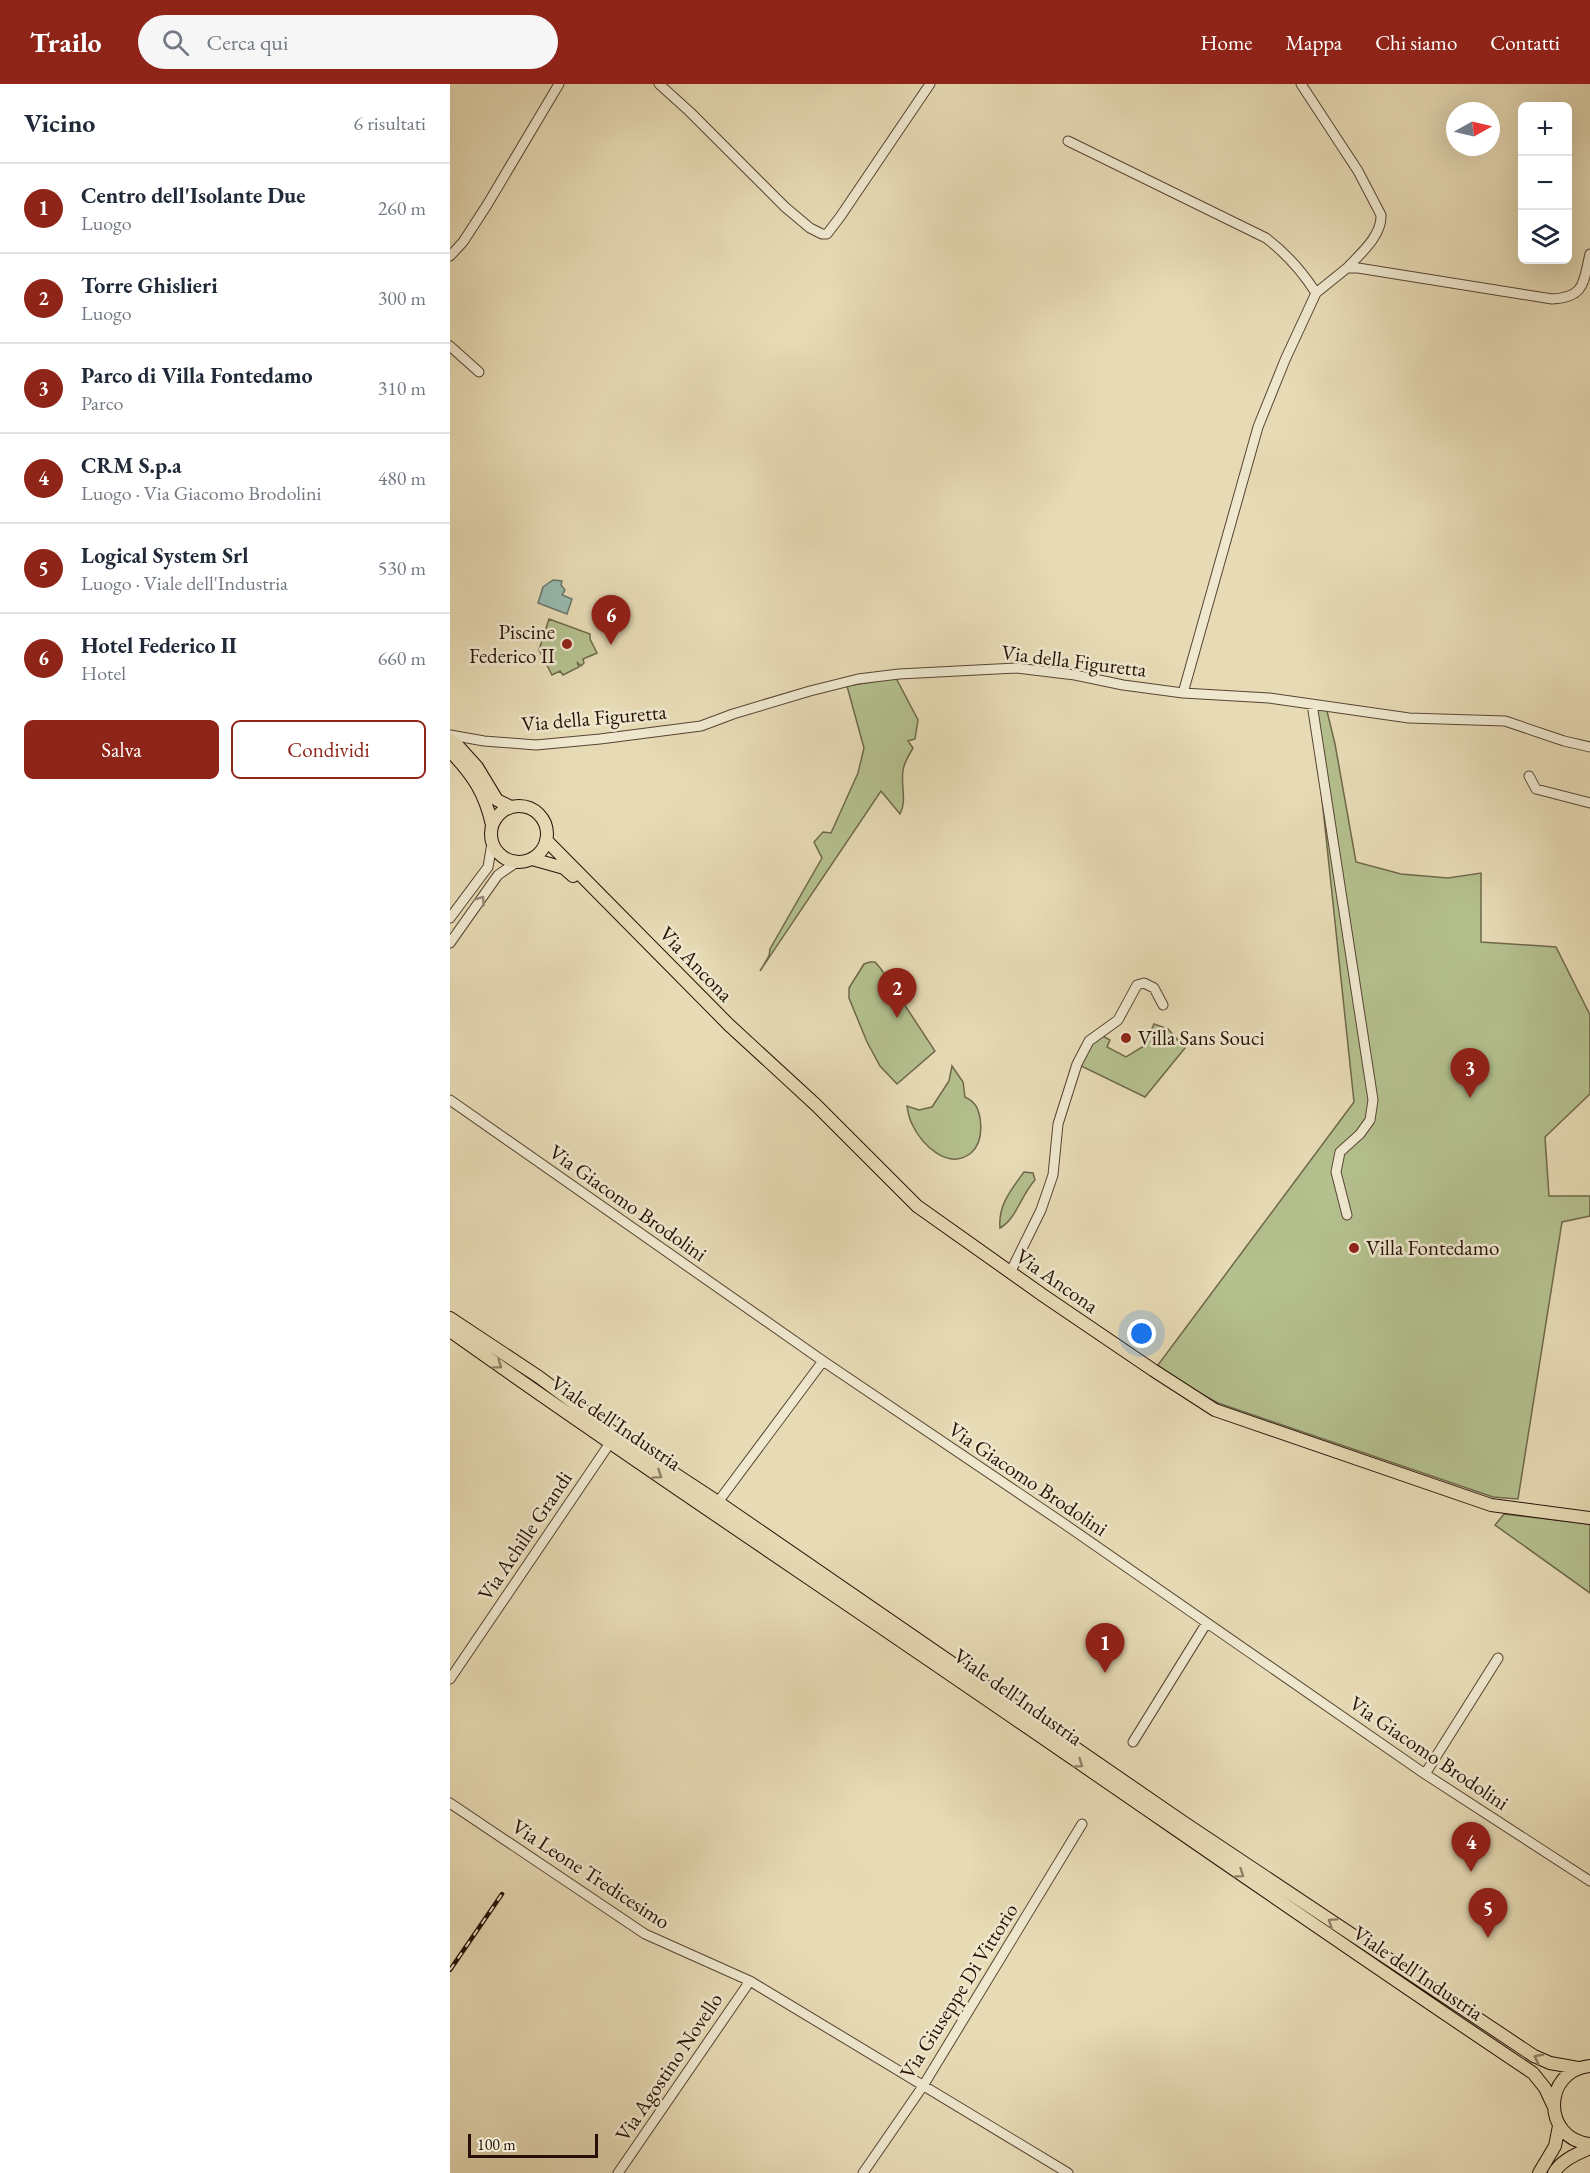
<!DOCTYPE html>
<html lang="it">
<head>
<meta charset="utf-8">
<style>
	body { margin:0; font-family:"EB Garamond",serif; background:#f6f6f7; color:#1f2937 }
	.controls { position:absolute; right:18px; top:18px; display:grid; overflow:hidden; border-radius:9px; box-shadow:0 6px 24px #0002 }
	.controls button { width:54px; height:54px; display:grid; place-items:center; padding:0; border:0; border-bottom:2px solid #e0e1e3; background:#fff; color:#1f2937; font:30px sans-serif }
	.compass { position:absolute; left:996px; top:18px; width:54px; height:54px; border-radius:50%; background:#fff; box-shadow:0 6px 24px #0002; rotate:82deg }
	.scale { position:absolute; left:18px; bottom:15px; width:130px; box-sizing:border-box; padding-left:6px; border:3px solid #271106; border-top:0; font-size:16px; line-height:21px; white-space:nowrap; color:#271106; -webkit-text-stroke:4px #efe8cf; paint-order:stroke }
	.you { position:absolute; left:692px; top:1250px; width:21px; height:21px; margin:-15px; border:4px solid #fff; border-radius:50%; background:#1a73e8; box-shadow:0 0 0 9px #1a73e833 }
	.badge { display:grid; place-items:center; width:39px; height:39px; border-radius:50%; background:#8f2418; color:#fff; font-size:20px; font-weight:700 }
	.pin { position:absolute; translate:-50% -50px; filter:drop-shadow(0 2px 3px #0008) }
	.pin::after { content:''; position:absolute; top:32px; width:21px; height:18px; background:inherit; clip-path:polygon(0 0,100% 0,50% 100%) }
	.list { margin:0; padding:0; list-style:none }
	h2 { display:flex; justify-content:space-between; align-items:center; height:78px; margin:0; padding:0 24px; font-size:26px }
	h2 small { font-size:20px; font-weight:400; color:#747a83 }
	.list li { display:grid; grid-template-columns:39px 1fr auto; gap:18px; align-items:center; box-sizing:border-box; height:90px; padding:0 24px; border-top:2px solid #e0e1e3 }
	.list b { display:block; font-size:22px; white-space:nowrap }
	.list p { margin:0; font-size:20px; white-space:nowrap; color:#747a83 }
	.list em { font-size:20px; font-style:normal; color:#747a83 }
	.actions { display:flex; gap:12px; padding:18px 24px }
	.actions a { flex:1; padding:14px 0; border:2px solid #8f2418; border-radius:9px; text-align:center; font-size:21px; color:#8f2418 }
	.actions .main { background:#8f2418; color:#fff }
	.icon { flex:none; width:33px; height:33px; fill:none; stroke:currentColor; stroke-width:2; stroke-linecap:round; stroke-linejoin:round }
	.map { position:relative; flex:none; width:1140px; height:2089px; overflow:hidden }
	header { display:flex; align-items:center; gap:36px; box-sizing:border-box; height:84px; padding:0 30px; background:#8f2418; color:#fff }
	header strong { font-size:28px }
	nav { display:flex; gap:33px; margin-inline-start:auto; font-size:21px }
	.search { width:420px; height:54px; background:#f6f6f7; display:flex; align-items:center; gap:15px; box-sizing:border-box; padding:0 21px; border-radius:33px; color:#747a83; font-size:22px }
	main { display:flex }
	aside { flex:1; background:#fff }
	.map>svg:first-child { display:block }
</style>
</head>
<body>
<header>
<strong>Trailo</strong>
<div class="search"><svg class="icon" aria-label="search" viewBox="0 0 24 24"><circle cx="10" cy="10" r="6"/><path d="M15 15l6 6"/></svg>Cerca qui</div>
<nav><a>Home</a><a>Mappa</a><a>Chi siamo</a><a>Contatti</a></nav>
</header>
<main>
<aside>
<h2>Vicino<small>6 risultati</small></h2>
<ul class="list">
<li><span class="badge">1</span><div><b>Centro dell'Isolante Due</b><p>Luogo</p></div><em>260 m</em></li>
<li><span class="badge">2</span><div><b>Torre Ghislieri</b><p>Luogo</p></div><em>300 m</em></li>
<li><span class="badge">3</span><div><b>Parco di Villa Fontedamo</b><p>Parco</p></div><em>310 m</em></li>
<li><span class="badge">4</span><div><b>CRM S.p.a</b><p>Luogo · Via Giacomo Brodolini</p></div><em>480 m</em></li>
<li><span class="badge">5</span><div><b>Logical System Srl</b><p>Luogo · Viale dell'Industria</p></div><em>530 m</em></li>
<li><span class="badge">6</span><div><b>Hotel Federico II</b><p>Hotel</p></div><em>660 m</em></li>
</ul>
<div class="actions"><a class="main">Salva</a><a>Condividi</a></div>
</aside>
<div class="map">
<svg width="1140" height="2089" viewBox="0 0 1140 2089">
	<rect width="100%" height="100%" fill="#e7dbb5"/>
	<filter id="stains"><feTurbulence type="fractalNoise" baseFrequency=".00333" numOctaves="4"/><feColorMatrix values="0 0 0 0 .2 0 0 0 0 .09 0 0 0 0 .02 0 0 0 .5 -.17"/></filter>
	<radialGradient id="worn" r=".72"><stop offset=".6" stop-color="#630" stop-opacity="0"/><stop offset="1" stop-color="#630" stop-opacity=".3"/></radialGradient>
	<!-- green -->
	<path fill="#b4c08e" stroke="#6e684a" stroke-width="1.5" d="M99 535 140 550V555L147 569 133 575 134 579 131 582 127 578 129 583 113 591 110 587 102 591 89 566Z
		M446 594 468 636 465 655 458 657 463 664C460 669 456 676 454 682 449 697 458 716 450 730L431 707 310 887 319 872 320 865 372 774 364 758 373 748 381 749 408 689 414 664 397 602Z
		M862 620 876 623 885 660 906 778 951 790 998 794 1031 789V858L1106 863 1140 931V1010L1095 1053 1099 1112H1140V1132L1112 1138 1068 1415 1043 1413 768 1319 705 1285 904 1018Z
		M420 878H425L431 885 485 967 447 1000 430 982 417 958 399 914V904L414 880Z
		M704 940 718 945 735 964 695 1013 631 982C636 970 639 956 653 952L660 956 657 963 676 973 694 962Z
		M502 982 513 998 515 1013C525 1018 528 1023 530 1034 532 1047 531 1060 521 1069 498 1087 472 1061 462 1040 459 1035 458 1028 457 1022L469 1026 482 1023 499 997Z
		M574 1088 583 1089 585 1096C571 1111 567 1134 550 1144 548 1121 561 1106 574 1088Z
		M1054 1430 1140 1440V1509L1045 1441Z"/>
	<!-- water -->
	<path fill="#97bbb0" stroke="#6a776c" stroke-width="1.5" d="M103 496 112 497 111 501 115 506 112 511 122 515 117 530 88 519 93 503Z"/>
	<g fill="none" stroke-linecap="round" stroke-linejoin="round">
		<!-- minor casing -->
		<g stroke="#574432" stroke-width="11">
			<path id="minor" d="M209 0 240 28 335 123 360 144 372 150H377L390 133 480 0
				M851 0 908 87 931 131C932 152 910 170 897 184
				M618 57 816 154C837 170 852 187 866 209L835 276 808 343 733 609
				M0 172 13 158 37 121 109 0
				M866 209 897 184H908L1102 215C1136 213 1133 198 1140 170
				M0 262 29 288
				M862 620 923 1016 920 1036 910 1050 890 1068 886 1088 897 1131
				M0 651 34 657 86 661 150 655 251 642 283 630 360 607 408 595 449 590 566 584 625 591 673 601 733 609 819 614 959 634 1055 637 1114 657 1140 663
				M1079 692 1086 705 1140 719
				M0 834 38 783 42 759
				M0 859 48 791 67 778
				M0 1016 373 1277 613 1439 975 1690 1140 1797
				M560 1189 591 1126 603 1091 608 1040 627 980 639 957 668 936 687 901 694 899 704 904 713 921
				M268 1418 373 1277
				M0 1595 160 1359
				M683 1658 756 1540
				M975 1690 1048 1574
				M0 1719 195 1850 300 1897 618 2089
				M168 2089 300 1897
				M413 2089 473 2002 632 1740"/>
		</g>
		<!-- major casing -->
		<g stroke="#271106" stroke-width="14">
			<path id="major" d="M0 656 8 662 27 683 47 716 61 723
				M0 667C23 691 35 709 42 741
				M41 750a28 28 0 1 1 56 0a28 28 0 1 1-56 0Z
				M96 756 279 941 366 1021 467 1122 594 1212 703 1286 765 1326 1041 1421 1140 1434
				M82 775 114 784 123 792
				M0 1234 89 1293 172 1355 268 1418 733 1738 1084 1972 1100 1979 1128 1984
				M0 1247C170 1368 345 1484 517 1602 706 1731 893 1862 1083 1989L1095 2004 1103 2021
				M1140 1982C1092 1987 1092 2055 1140 2060
				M1089 2089 1105 2062 1109 2042
				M1104 2089C1111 2076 1127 2070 1140 2064"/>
		</g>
		<!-- minor -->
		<use href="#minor" stroke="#efe8cf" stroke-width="9"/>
		<!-- major -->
		<use href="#major" stroke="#e7dbb5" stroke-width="12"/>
		<!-- rail casing -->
		<g stroke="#271106" stroke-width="4.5">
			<path id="rail" d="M0 1886 52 1810"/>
		</g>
		<!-- rail -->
		<use href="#rail" stroke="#efe8cf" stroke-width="2" stroke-dasharray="7" stroke-linecap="butt"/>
	</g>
	<!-- one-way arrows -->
	<defs><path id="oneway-chevron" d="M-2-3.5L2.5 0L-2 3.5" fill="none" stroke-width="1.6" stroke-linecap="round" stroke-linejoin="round" transform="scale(1.5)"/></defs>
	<use stroke="#958775" href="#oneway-chevron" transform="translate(31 816) rotate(-55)"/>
	<g stroke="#918066">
		<use href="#oneway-chevron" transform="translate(48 1281) rotate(35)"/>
		<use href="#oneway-chevron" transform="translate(208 1391) rotate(34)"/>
		<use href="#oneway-chevron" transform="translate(629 1680) rotate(35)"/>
		<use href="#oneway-chevron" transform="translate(790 1790) rotate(34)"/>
		<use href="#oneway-chevron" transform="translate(882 1838) rotate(-146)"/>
		<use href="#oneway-chevron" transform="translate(1088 1974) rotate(-153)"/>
	</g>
	<!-- markers -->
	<g fill="#8f2418" stroke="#efe8cf" stroke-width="2">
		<circle cx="117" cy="560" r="6"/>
		<circle cx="676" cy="954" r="6"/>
		<circle cx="904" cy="1164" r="6"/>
	</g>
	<g text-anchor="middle" stroke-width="5" stroke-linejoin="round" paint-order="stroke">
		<!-- poi labels -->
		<g font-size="21" fill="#271106" stroke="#efe8cf" text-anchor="start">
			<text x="105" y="555" text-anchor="end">Piscine<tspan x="105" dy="24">Federico II</tspan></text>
			<text x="688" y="961">Villa Sans Souci</text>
			<text x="916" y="1171">Villa Fontedamo</text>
		</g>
		<!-- street labels -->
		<g font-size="21" fill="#271106" stroke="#efe8cf">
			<text transform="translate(624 577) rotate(7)" y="7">Via della Figuretta</text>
			<text transform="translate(144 634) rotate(-5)" y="7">Via della Figuretta</text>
			<text transform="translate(246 880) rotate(46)" y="7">Via Ancona</text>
			<text transform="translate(178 1119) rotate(35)" y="7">Via Giacomo Brodolini</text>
			<text transform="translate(607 1197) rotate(35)" y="7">Via Ancona</text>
			<text transform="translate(166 1339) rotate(34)" y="7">Viale dell'Industria</text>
			<text transform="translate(578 1395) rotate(34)" y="7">Via Giacomo Brodolini</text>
			<text transform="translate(75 1452) rotate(-56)" y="7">Via Achille Grandi</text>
			<text transform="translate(568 1613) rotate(35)" y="7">Viale dell'Industria</text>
			<text transform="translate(979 1669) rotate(34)" y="7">Via Giacomo Brodolini</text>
			<text transform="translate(141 1790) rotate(33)" y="7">Via Leone Tredicesimo</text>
			<text transform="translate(968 1889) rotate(34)" y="7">Viale dell'Industria</text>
			<text transform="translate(509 1907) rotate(-58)" y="7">Via Giuseppe Di Vittorio</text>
			<text transform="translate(219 1983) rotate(-56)" y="7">Via Agostino Novello</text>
		</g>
	</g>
	<rect width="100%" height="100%" filter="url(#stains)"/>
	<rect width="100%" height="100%" fill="url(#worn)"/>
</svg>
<div class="controls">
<button>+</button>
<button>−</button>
<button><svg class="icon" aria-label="layers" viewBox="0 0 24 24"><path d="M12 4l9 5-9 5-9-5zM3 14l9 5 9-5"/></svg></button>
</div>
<svg class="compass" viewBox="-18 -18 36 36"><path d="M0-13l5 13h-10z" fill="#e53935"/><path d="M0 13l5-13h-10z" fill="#747a83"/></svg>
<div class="scale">100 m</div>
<div class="you"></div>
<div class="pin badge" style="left:655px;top:1589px">1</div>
<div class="pin badge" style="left:447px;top:934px">2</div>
<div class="pin badge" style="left:1020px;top:1014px">3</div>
<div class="pin badge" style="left:1021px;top:1788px">4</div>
<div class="pin badge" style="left:1038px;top:1854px">5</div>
<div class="pin badge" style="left:161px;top:561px">6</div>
</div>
</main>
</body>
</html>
